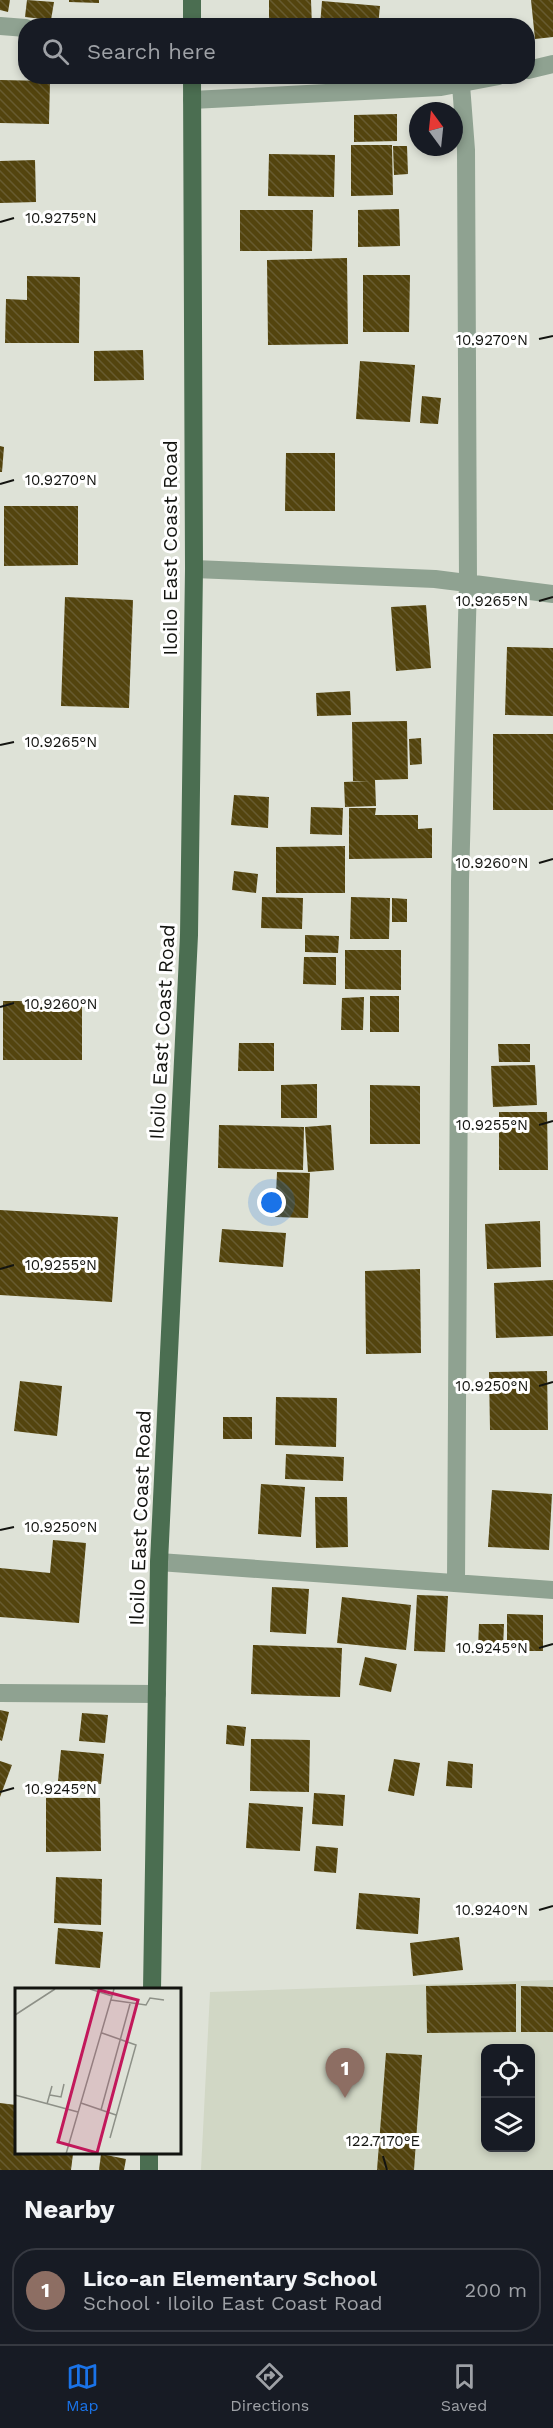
<!DOCTYPE html>
<html lang="en">
<head>
<meta charset="utf-8">
<style>
	body { margin:0; font-family:"Work Sans",sans-serif; background:#20242c; color:#f1f3f6 }
	.controls { position:absolute; right:18px; bottom:18px; display:grid; overflow:hidden; border-radius:12px; box-shadow:0 3px 9px #0003 }
	.controls button { width:54px; height:54px; display:grid; place-items:center; padding:0; border:0; border-bottom:2px solid #363941; background:#171b24; color:#f1f3f6; font:30px sans-serif }
	.compass { position:absolute; left:409px; top:102px; width:54px; height:54px; border-radius:50%; background:#171b24; box-shadow:0 3px 9px #0003; rotate:345deg }
	.you { position:absolute; left:272px; top:1203px; width:21px; height:21px; margin:-15px; border:4px solid #fff; border-radius:50%; background:#1a73e8; box-shadow:0 0 0 9px #1a73e833 }
	.badge { display:grid; place-items:center; width:39px; height:39px; border-radius:50%; background:#1a73e8; color:#fff; font-size:20px; font-weight:700 }
	.pin { position:absolute; translate:-50% -50px; filter:drop-shadow(0 2px 3px #0008) }
	.pin::after { content:''; position:absolute; top:32px; width:21px; height:18px; background:inherit; clip-path:polygon(0 0,100% 0,50% 100%) }
	.list { margin:0; padding:0; list-style:none }
	h2 { display:flex; justify-content:space-between; align-items:center; height:78px; margin:0; padding:0 24px; font-size:26px }
	h2 small { font-size:20px; font-weight:400; color:#9ea1a6 }
	.list li { display:grid; grid-template-columns:39px 1fr auto; gap:18px; align-items:center; box-sizing:border-box; height:84px; margin:0 12px 12px; padding:0 12px; border:2px solid #363941; border-radius:24px }
	.list b { display:block; font-size:22px; white-space:nowrap }
	.list p { margin:0; font-size:20px; white-space:nowrap; color:#9ea1a6 }
	.list em { font-size:20px; font-style:normal; color:#9ea1a6 }
	.icon { flex:none; width:33px; height:33px; fill:none; stroke:currentColor; stroke-width:2; stroke-linecap:round; stroke-linejoin:round }
	.map { position:relative; flex:none; width:553px; height:2170px; overflow:hidden }
	.search { position:absolute; background:#171b24; box-shadow:0 3px 9px #0003; left:18px; right:18px; top:18px; height:66px; display:flex; align-items:center; gap:15px; box-sizing:border-box; padding:0 21px; border-radius:24px; color:#9ea1a6; font-size:22px }
	.sheet { height:174px; background:#171b24 }
	nav { display:flex; justify-content:space-around; align-items:center; box-sizing:border-box; height:84px; border-top:2px solid #363941; background:#171b24; font-size:16px; color:#9ea1a6 }
	nav a { display:grid; justify-items:center; gap:3px }
	nav .on { color:#1a73e8 }
	.map>svg:first-child { display:block }
</style>
</head>
<body>
<div class="map">
<svg width="553" height="2170" viewBox="0 0 553 2170">
	<defs>
		<pattern id="building-back-hatch" width="6" height="6" patternUnits="userSpaceOnUse" patternTransform="scale(1.5)"><rect width="6" height="6" fill="#53440e"/><path d="M-1 5l2 2M0 0l6 6M5-1l2 2" fill="none" stroke="#675b30"/></pattern>
	</defs>
	<rect width="100%" height="100%" fill="#dee2d7"/>
	<!-- built -->
	<path fill="#d1d7c5" fill-rule="evenodd" d="M553 1980V2170H201L210 1992ZM486 2048H530V2148H486Z"/>
	<!-- building -->
	<path fill="url(#building-back-hatch)" d="M0 0H10L8 12 0 10Z
		M27 0 54 2 51 20 25 17Z
		M69 0H99V3L69 2Z
		M269 0H311L312 26H269Z
		M531 0H553V37L535 39Z
		M322 1 380 6 378 26H320Z
		M307 76H334L335 81 307 82Z
		M0 80 50 81 49 124 0 123Z
		M397 114V141L354 142V115Z
		M351 145H392L393 195 351 196Z
		M393 146H407L408 174 394 175Z
		M269 154 335 155 334 197 268 196Z
		M35 160 36 202 0 203V161Z
		M399 209 400 246 358 247V210Z
		M240 210H313L312 251H240Z
		M347 258 348 344 268 345 267 260Z
		M363 275H410L409 332H363Z
		M27 276 80 277 79 343H5L6 299 27 300Z
		M143 350 144 380 94 381V351Z
		M360 361 415 365 410 422 356 419Z
		M422 396 441 398 438 424 420 423Z
		M0 446 4 447 2 472H0Z
		M286 453H335V511H285Z
		M4 506H78V565L4 566Z
		M65 597 133 600 129 708 61 706Z
		M426 605 431 668 396 671 391 607Z
		M507 647 553 648V716L505 715Z
		M350 691 351 715 317 716 316 693Z
		M407 721 408 779 375 780 376 806 345 807 344 782 369 781H353L352 722Z
		M493 734H553V810H493Z
		M421 738 422 764 410 765 409 739Z
		M234 795 269 797 268 828 231 825Z
		M311 807 343 808 342 835 310 834Z
		M349 808H376L375 815H418V829L432 828V858L349 859Z
		M345 846V893H276V847Z
		M234 871 258 874 256 893 232 890Z
		M262 897 303 898 302 929 261 928Z
		M351 897 390 898 389 939H350Z
		M392 898 407 899V922H392Z
		M305 935 339 936 338 953 305 952Z
		M345 950H401V990L345 989Z
		M304 957H336V985L303 984Z
		M370 996H399V1032H370Z
		M364 997 363 1030H341L342 998Z
		M3 1001H82V1060H3Z
		M239 1043H274V1071H238Z
		M498 1044H530V1062H499Z
		M535 1065 537 1105 493 1107 491 1066Z
		M317 1084V1118H281V1085Z
		M370 1085 420 1086V1144H370Z
		M499 1112H547L548 1170H499Z
		M219 1125 304 1127 303 1170 218 1168Z
		M331 1125 334 1170 308 1172 305 1127Z
		M277 1172 310 1173 308 1218 275 1217Z
		M0 1210 118 1217 112 1302 0 1295Z
		M540 1221 541 1267 487 1269 485 1224Z
		M222 1229 286 1233 283 1267 219 1262Z
		M420 1269 421 1353 366 1354 365 1271Z
		M553 1280V1336L496 1338 494 1283Z
		M547 1371 548 1430H490L489 1372Z
		M20 1381 62 1386 57 1436 14 1431Z
		M276 1397 337 1398 336 1447 275 1445Z
		M223 1417H252V1439H223Z
		M286 1454 344 1457 343 1481 285 1479Z
		M261 1484 305 1487 301 1537 258 1534Z
		M492 1490 552 1494 549 1550 488 1547Z
		M315 1497H347L348 1547 316 1548Z
		M53 1540 86 1543 79 1623 0 1617V1568L50 1573Z
		M272 1587 309 1589 306 1634 270 1632Z
		M417 1595 448 1596 445 1652 414 1651Z
		M342 1597 411 1605 406 1650 337 1643Z
		M507 1614 543 1615V1651H507Z
		M479 1624H504L503 1648 478 1647Z
		M253 1645 342 1648 340 1697 251 1694Z
		M365 1657 397 1664 391 1692 359 1685Z
		M0 1710 9 1712 2 1741 0 1740Z
		M82 1713 108 1715 105 1743 79 1741Z
		M227 1725 246 1727 244 1746 226 1744Z
		M251 1739 310 1740 309 1792 250 1791Z
		M61 1750 104 1754 101 1784 58 1781Z
		M394 1759 420 1763 414 1796 388 1791Z
		M0 1761 12 1765 0 1797Z
		M448 1761 473 1764 472 1788 446 1786Z
		M314 1793 345 1795 343 1826 312 1824Z
		M46 1798H100L101 1851 46 1852Z
		M249 1803 303 1807 300 1851 246 1848Z
		M316 1846 338 1848 336 1873 314 1871Z
		M56 1877 102 1879 101 1925 54 1923Z
		M359 1893 420 1898 418 1934 356 1929Z
		M58 1928 103 1932 100 1968 55 1964Z
		M459 1937 463 1970 413 1976 410 1943Z
		M516 1984V2032L427 2033 426 1986Z
		M521 1986 553 1987V2032H521Z
		M386 2053 422 2055 414 2170H377Z
		M0 2103 16 2105V2154H73L71 2170H0Z
		M101 2154 126 2159 124 2170H99Z"/>
	<g fill="none" stroke-linecap="round" stroke-linejoin="round">
		<!-- minor -->
		<path stroke="#8fa291" stroke-width="18" d="M0 26 26 28
			M528 70 553 64
			M192 100 441 87 499 76
			M194 569 435 579 553 594
			M159 1562 553 1590
			M456 1583 460 881 468 583 466 150 461 85
			M0 1693 157 1694"/>
		<!-- major -->
		<path stroke="#4b6e51" stroke-width="18" d="M192 0V26
			M152 1990 159 1562 189 935 194 569 192 76
			M149 2170V2154"/>
	</g>
	<!-- ticks -->
	<path fill="none" stroke="#131410" stroke-width="2" d="M0 222 14 218M539 339 553 336M0 484 14 480M539 601 553 597M0 745 14 742M539 863 553 859M0 1007 14 1003M539 1125 553 1121M0 1269 14 1265M539 1386 553 1382M0 1530 14 1527M539 1648 553 1644M0 1792 14 1788M539 1910 553 1906M383 2156 387 2170"/>
	<g text-anchor="middle" stroke-width="6" stroke-linejoin="round" paint-order="stroke">
		<!-- street labels -->
		<g font-size="20" fill="#131410" stroke="#fff">
			<text transform="translate(170 548) rotate(-90)" y="7">Iloilo East Coast Road</text>
			<text transform="translate(162 1032) rotate(-87)" y="7">Iloilo East Coast Road</text>
			<text transform="translate(140 1518) rotate(-88)" y="7">Iloilo East Coast Road</text>
		</g>
	</g>
	<!-- overview -->
	<g transform="translate(15 1988)">
		<rect width="166" height="166" fill="#dee2d7"/>
		<path fill="none" stroke="#8d9087" stroke-width="1.5" d="M75 1 97 8M96 12 131 17 135 10 149 12M0 27 40 1M87 45 121 57 95 150M0 107 63 124M35 107 46 109 49 96M66 115 101 127M32 116 37 98M86 122 115 16M51 166 99 1"/>
		<path fill="#c2185b" fill-opacity="0.15" stroke="#c2185b" stroke-width="3" d="M84 2 123 12 82 165 43 154Z"/>
		<rect width="166" height="166" fill="none" stroke="#131410" stroke-width="3"/>
	</g>
	<g font-size="15" text-anchor="middle" fill="#131410" stroke="#fff" stroke-width="6" stroke-linejoin="round" paint-order="stroke">
		<text x="61" y="223">10.9275°N</text>
		<text x="492" y="345">10.9270°N</text>
		<text x="61" y="485">10.9270°N</text>
		<text x="492" y="606">10.9265°N</text>
		<text x="61" y="747">10.9265°N</text>
		<text x="492" y="868">10.9260°N</text>
		<text x="61" y="1009">10.9260°N</text>
		<text x="492" y="1130">10.9255°N</text>
		<text x="61" y="1270">10.9255°N</text>
		<text x="492" y="1391">10.9250°N</text>
		<text x="61" y="1532">10.9250°N</text>
		<text x="492" y="1653">10.9245°N</text>
		<text x="61" y="1794">10.9245°N</text>
		<text x="492" y="1915">10.9240°N</text>
		<text x="383" y="2146">122.7170°E</text>
	</g>
</svg>
<div class="controls">
<button><svg class="icon" aria-label="locate" viewBox="0 0 24 24"><circle cx="12" cy="12" r="6"/><path d="M12 2v4M12 18v4M2 12h4M18 12h4"/></svg></button>
<button><svg class="icon" aria-label="layers" viewBox="0 0 24 24"><path d="M12 4l9 5-9 5-9-5zM3 14l9 5 9-5"/></svg></button>
</div>
<svg class="compass" viewBox="-18 -18 36 36"><path d="M0-13l5 13h-10z" fill="#e53935"/><path d="M0 13l5-13h-10z" fill="#9ea1a6"/></svg>
<div class="you"></div>
<div class="pin badge" style="left:345px;top:2098px;background:#8d6e63">1</div>
<div class="search"><svg class="icon" aria-label="search" viewBox="0 0 24 24"><circle cx="10" cy="10" r="6"/><path d="M15 15l6 6"/></svg>Search here</div>
</div>
<section class="sheet">
<h2>Nearby<small></small></h2>
<ul class="list">
<li><span class="badge" style="background:#8d6e63">1</span><div><b>Lico-an Elementary School</b><p>School · Iloilo East Coast Road</p></div><em>200 m</em></li>
</ul>
</section>
<nav>
<a class="on"><svg class="icon" aria-label="map" viewBox="0 0 24 24"><path d="M3 6l6-2 6 2 6-2v14l-6 2-6-2-6 2zM9 4v14M15 6v14"/></svg>Map</a>
<a><svg class="icon" aria-label="directions" viewBox="0 0 24 24"><path d="M12 3l9 9-9 9-9-9zM9 14v-3h6M13 9l2 2-2 2"/></svg>Directions</a>
<a><svg class="icon" aria-label="saved" viewBox="0 0 24 24"><path d="M7 4h10v16l-5-4-5 4z"/></svg>Saved</a>
</nav>
</body>
</html>
